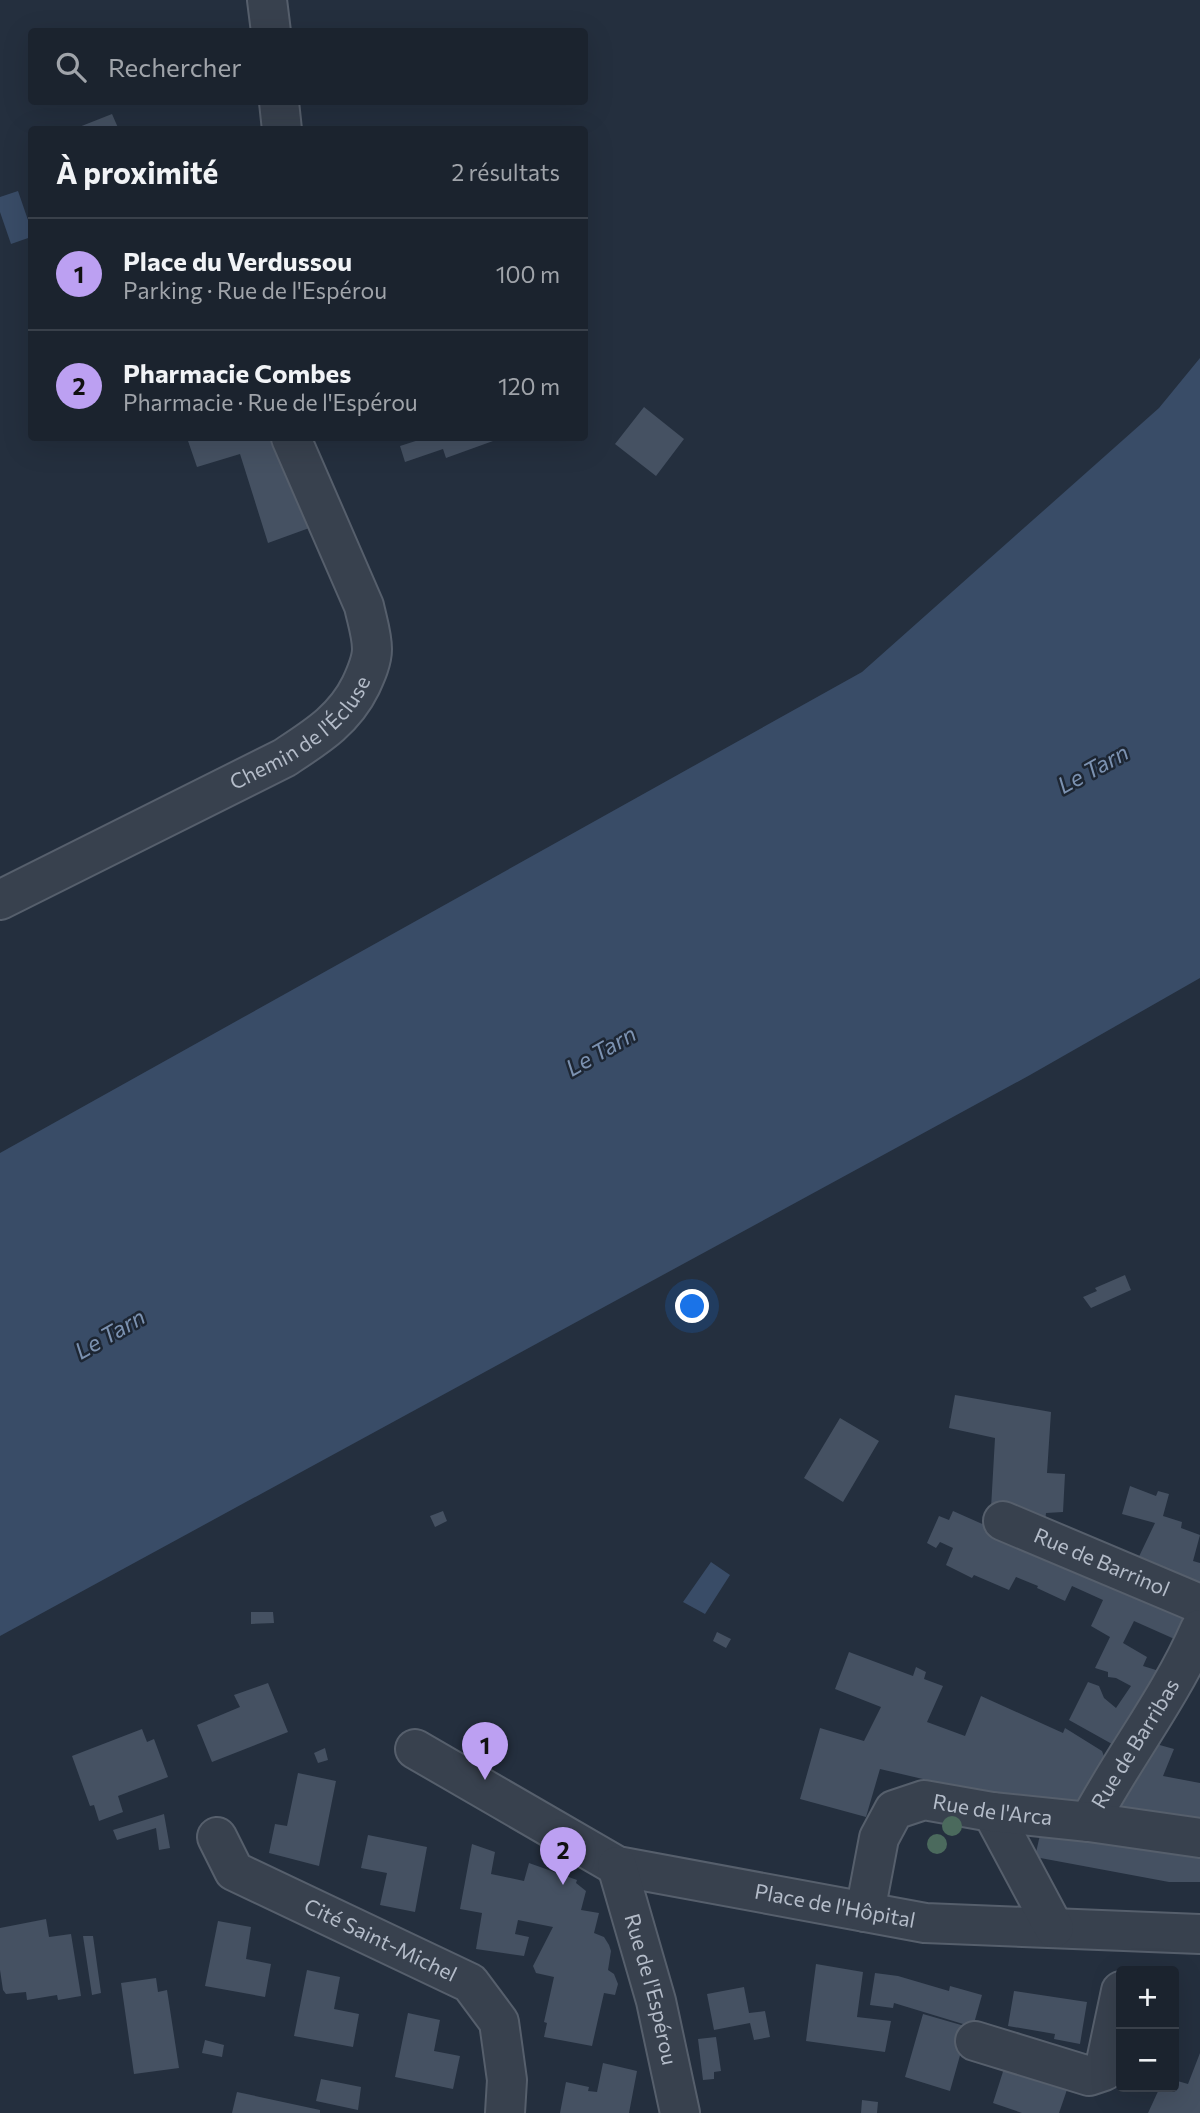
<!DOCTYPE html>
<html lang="fr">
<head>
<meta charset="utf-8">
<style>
	body { margin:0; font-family:Commissioner,sans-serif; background:#242b36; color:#f1f3f6 }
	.controls { position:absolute; right:21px; bottom:21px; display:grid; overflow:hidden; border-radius:7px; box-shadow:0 7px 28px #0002 }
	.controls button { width:63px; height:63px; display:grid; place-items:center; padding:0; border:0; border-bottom:2px solid #39404a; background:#1b232e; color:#f1f3f6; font:35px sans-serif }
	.you { position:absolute; left:693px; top:1307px; width:24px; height:24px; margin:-18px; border:5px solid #fff; border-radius:50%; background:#1a73e8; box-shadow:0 0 0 10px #1a73e833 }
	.badge { display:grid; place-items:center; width:46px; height:46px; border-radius:50%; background:#bca0f2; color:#111; font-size:23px; font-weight:700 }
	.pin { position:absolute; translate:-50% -58px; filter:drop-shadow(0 2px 4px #0008) }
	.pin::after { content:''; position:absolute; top:37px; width:24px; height:21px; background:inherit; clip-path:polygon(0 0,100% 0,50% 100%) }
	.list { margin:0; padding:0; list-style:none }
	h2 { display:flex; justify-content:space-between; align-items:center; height:91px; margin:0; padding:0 28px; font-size:30px }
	h2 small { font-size:23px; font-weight:400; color:#a0a4aa }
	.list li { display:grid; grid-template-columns:46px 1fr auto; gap:21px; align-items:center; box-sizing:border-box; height:112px; padding:0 28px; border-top:2px solid #39404a }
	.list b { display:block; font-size:26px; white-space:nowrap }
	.list p { margin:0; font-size:23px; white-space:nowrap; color:#a0a4aa }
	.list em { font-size:23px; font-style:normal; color:#a0a4aa }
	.icon { flex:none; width:38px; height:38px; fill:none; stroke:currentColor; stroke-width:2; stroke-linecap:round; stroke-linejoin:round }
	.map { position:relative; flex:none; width:1200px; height:2113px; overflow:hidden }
	.search { position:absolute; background:#1b232e; box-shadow:0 7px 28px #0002; left:28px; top:28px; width:560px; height:77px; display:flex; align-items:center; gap:18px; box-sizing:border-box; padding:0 24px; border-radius:7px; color:#a0a4aa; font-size:26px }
	.panel { position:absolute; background:#1b232e; box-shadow:0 7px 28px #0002; left:28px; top:126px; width:560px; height:315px; border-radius:7px }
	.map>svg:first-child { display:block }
</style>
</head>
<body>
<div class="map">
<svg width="1200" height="2113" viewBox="0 0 1200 2113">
	<rect width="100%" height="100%" fill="#242f3e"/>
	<!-- water -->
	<path fill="#394c67" d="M18 191 29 223 31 222V237L11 244 0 212V197Z
		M1200 358V978L1030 1075 0 1636V1153L862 672 1159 408Z
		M711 1562 730 1575 705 1614 683 1602Z"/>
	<!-- building -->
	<path fill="#455162" d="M112 114 119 130H74V129Z
		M644 407 684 439 656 476 615 444Z
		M187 438H278L312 527 268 543 240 454 197 467Z
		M425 438H492L493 441 446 458 443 449 405 462 400 446Z
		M1125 1275 1131 1290 1091 1308 1083 1297 1097 1291 1095 1288Z
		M955 1395 1051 1412 1047 1473 1065 1474 1063 1512 1046 1513 1045 1523 991 1508 995 1438 949 1428Z
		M840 1418 879 1441 843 1502 804 1478Z
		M1130 1486 1156 1496 1158 1491 1169 1494 1163 1516 1182 1522 1181 1528 1200 1535 1193 1561 1200 1563V1598L1134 1567 1155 1523 1122 1514Z
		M443 1511 447 1521 435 1527 430 1516Z
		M953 1511 1192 1617 1188 1645 1134 1621 1123 1643 1147 1657 1143 1666 1172 1675 1129 1738 1112 1744 1069 1720 1088 1682 1099 1686 1104 1698 1116 1708 1131 1686 1116 1678 1108 1677V1672L1095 1668 1110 1637 1091 1626 1103 1600 1072 1586 1065 1601 1037 1588 1038 1586 1016 1577 1009 1590 974 1575 972 1578 946 1565 953 1548 940 1542 936 1548 927 1543 939 1516 949 1520Z
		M251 1612H273L274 1623 251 1624Z
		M717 1632 731 1639 726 1648 713 1641Z
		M849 1652 913 1676 916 1667 926 1672 924 1679 943 1686 927 1722 965 1736 981 1696 1063 1733 1065 1728 1102 1751 1109 1770 1081 1816 880 1769 866 1817 800 1799 820 1728 864 1741 881 1707 835 1689Z
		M268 1683 288 1732 212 1762 197 1725 240 1707 234 1695Z
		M142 1729 147 1742 154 1739 168 1777 118 1796 123 1812 99 1821 94 1805 90 1806 72 1756Z
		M1149 1742 1174 1749 1163 1776 1200 1783V1828L1131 1817 1114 1802Z
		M325 1748 328 1760 318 1763 314 1753Z
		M298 1773 336 1781 319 1866 269 1853 275 1824 287 1826Z
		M164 1814 170 1848 159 1850 156 1828 117 1840 113 1830Z
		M1042 1826 1200 1850V1882H1169L1035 1857Z
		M368 1835 427 1847 415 1912 380 1905 387 1873 361 1868Z
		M472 1844 495 1852 491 1874 524 1881 529 1863 577 1880 576 1883 586 1891 581 1910 599 1913 594 1933 604 1937 609 1945 611 1951 608 1970 614 1974 618 1984 615 1995 604 1993 592 2046 544 2037 547 2023 544 2022 554 1977 536 1973 533 1966 553 1927 518 1920 515 1934 529 1937 524 1956 476 1949 482 1913 460 1909Z
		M46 1919 49 1937 71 1934 81 1996 58 2000 57 1995 27 2000 26 1992 6 1994 3 1990 0 1970V1928Z
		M218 1921 251 1927 246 1959 271 1964 265 1997 205 1986Z
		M83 1936H93L101 1993 92 1995Z
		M816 1964 863 1972 857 2017 891 2021 885 2052 806 2041Z
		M307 1970 340 1977 334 2009 359 2014 353 2047 294 2036Z
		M875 1973 898 1976 949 1991 950 1986 982 1995 973 2027 894 2003 893 2008 870 2005Z
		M156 1978 158 1992 167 1990 179 2068 134 2074 121 1983Z
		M744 1987 749 2013 765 2011 770 2037 754 2040 750 2023 714 2030 707 1994Z
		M1014 1991 1087 2002 1080 2044 1054 2039 1055 2034 1008 2026Z
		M408 2013 440 2020 434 2051 460 2056 453 2089 395 2077Z
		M923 2014 968 2027 950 2091 905 2077Z
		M716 2037 721 2071 714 2072V2079L703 2080 698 2039Z
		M205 2040 224 2045 222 2057 202 2053Z
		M1200 2053V2113H1148L1160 2087H1174V2080L1188 2084Z
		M1007 2059 1070 2081 1059 2113H1022L993 2103Z
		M603 2063 637 2071 629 2113H560L566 2082 589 2087 588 2091 597 2092Z
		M321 2079 361 2087 358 2110 316 2101Z
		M237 2092 320 2110V2113H232Z
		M862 2100 878 2102 877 2113H861Z"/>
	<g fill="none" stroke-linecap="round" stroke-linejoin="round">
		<!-- minor casing -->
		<g stroke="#565f6c" stroke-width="42">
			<g id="minor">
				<path d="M267 0 271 32"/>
				<path d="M279 102 282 130"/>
				<path id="s1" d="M0 900 284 758C316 737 344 720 361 685 366 674 372 661 372 649 372 635 367 620 364 606L291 438"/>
				<path id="s2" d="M1003 1521 1200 1604"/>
				<path id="s3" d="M415 1749 617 1866 925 1923 1200 1934"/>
				<path d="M992 1812 1054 1928"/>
				<path id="s4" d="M1089 1822C1124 1756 1170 1698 1200 1629"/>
				<path id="s5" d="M217 1837 234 1871 470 1983 499 2022 507 2080 505 2113"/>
				<path id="s6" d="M617 1866 656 2001 680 2113"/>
				<path id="s7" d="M865 1912 879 1838 894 1810 924 1800 992 1812 1089 1822 1200 1838"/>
				<path d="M975 2041 1089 2076 1104 2071 1121 1991"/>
			</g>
		</g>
		<!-- minor -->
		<use href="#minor" stroke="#38414e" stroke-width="38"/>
	</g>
	<!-- trees -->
	<g fill="#4b6a5d">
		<circle cx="952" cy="1826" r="10"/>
		<circle cx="937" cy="1844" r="10"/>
	</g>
	<g text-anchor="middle" stroke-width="5" stroke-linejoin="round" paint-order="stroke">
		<!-- street labels -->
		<g font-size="21" fill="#b4bcc9" stroke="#1d2633">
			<text dy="7" stroke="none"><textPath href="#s1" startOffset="346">Chemin de l'Écluse</textPath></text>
			<text dy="7" stroke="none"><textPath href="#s2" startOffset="107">Rue de Barrinol</textPath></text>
			<text dy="7" stroke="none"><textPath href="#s4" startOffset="91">Rue de Barribas</textPath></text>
			<text dy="7" stroke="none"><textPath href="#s7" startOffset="208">Rue de l'Arca</textPath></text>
			<text dy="7" stroke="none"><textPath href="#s3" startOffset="455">Place de l'Hôpital</textPath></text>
			<text dy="7" stroke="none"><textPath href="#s5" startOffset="200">Cité Saint-Michel</textPath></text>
			<text dy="7" stroke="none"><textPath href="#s6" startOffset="128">Rue de l'Espérou</textPath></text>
		</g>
		<!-- water labels -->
		<g font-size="23" font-style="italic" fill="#7c92b1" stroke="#1d2633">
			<text transform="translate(1093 769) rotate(-29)" y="8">Le Tarn</text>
			<text transform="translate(601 1051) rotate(-30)" y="8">Le Tarn</text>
			<text transform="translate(110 1334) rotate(-30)" y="8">Le Tarn</text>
		</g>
	</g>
</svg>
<div class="controls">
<button>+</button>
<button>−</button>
</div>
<div class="you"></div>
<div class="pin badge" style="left:485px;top:1780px">1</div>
<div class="pin badge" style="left:563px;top:1885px">2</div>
<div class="search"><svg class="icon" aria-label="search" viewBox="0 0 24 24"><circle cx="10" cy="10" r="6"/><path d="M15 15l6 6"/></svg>Rechercher</div>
<section class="panel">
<h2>À proximité<small>2 résultats</small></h2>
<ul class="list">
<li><span class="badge">1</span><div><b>Place du Verdussou</b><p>Parking · Rue de l'Espérou</p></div><em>100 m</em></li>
<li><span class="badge">2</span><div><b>Pharmacie Combes</b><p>Pharmacie · Rue de l'Espérou</p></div><em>120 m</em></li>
</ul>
</section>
</div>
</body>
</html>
